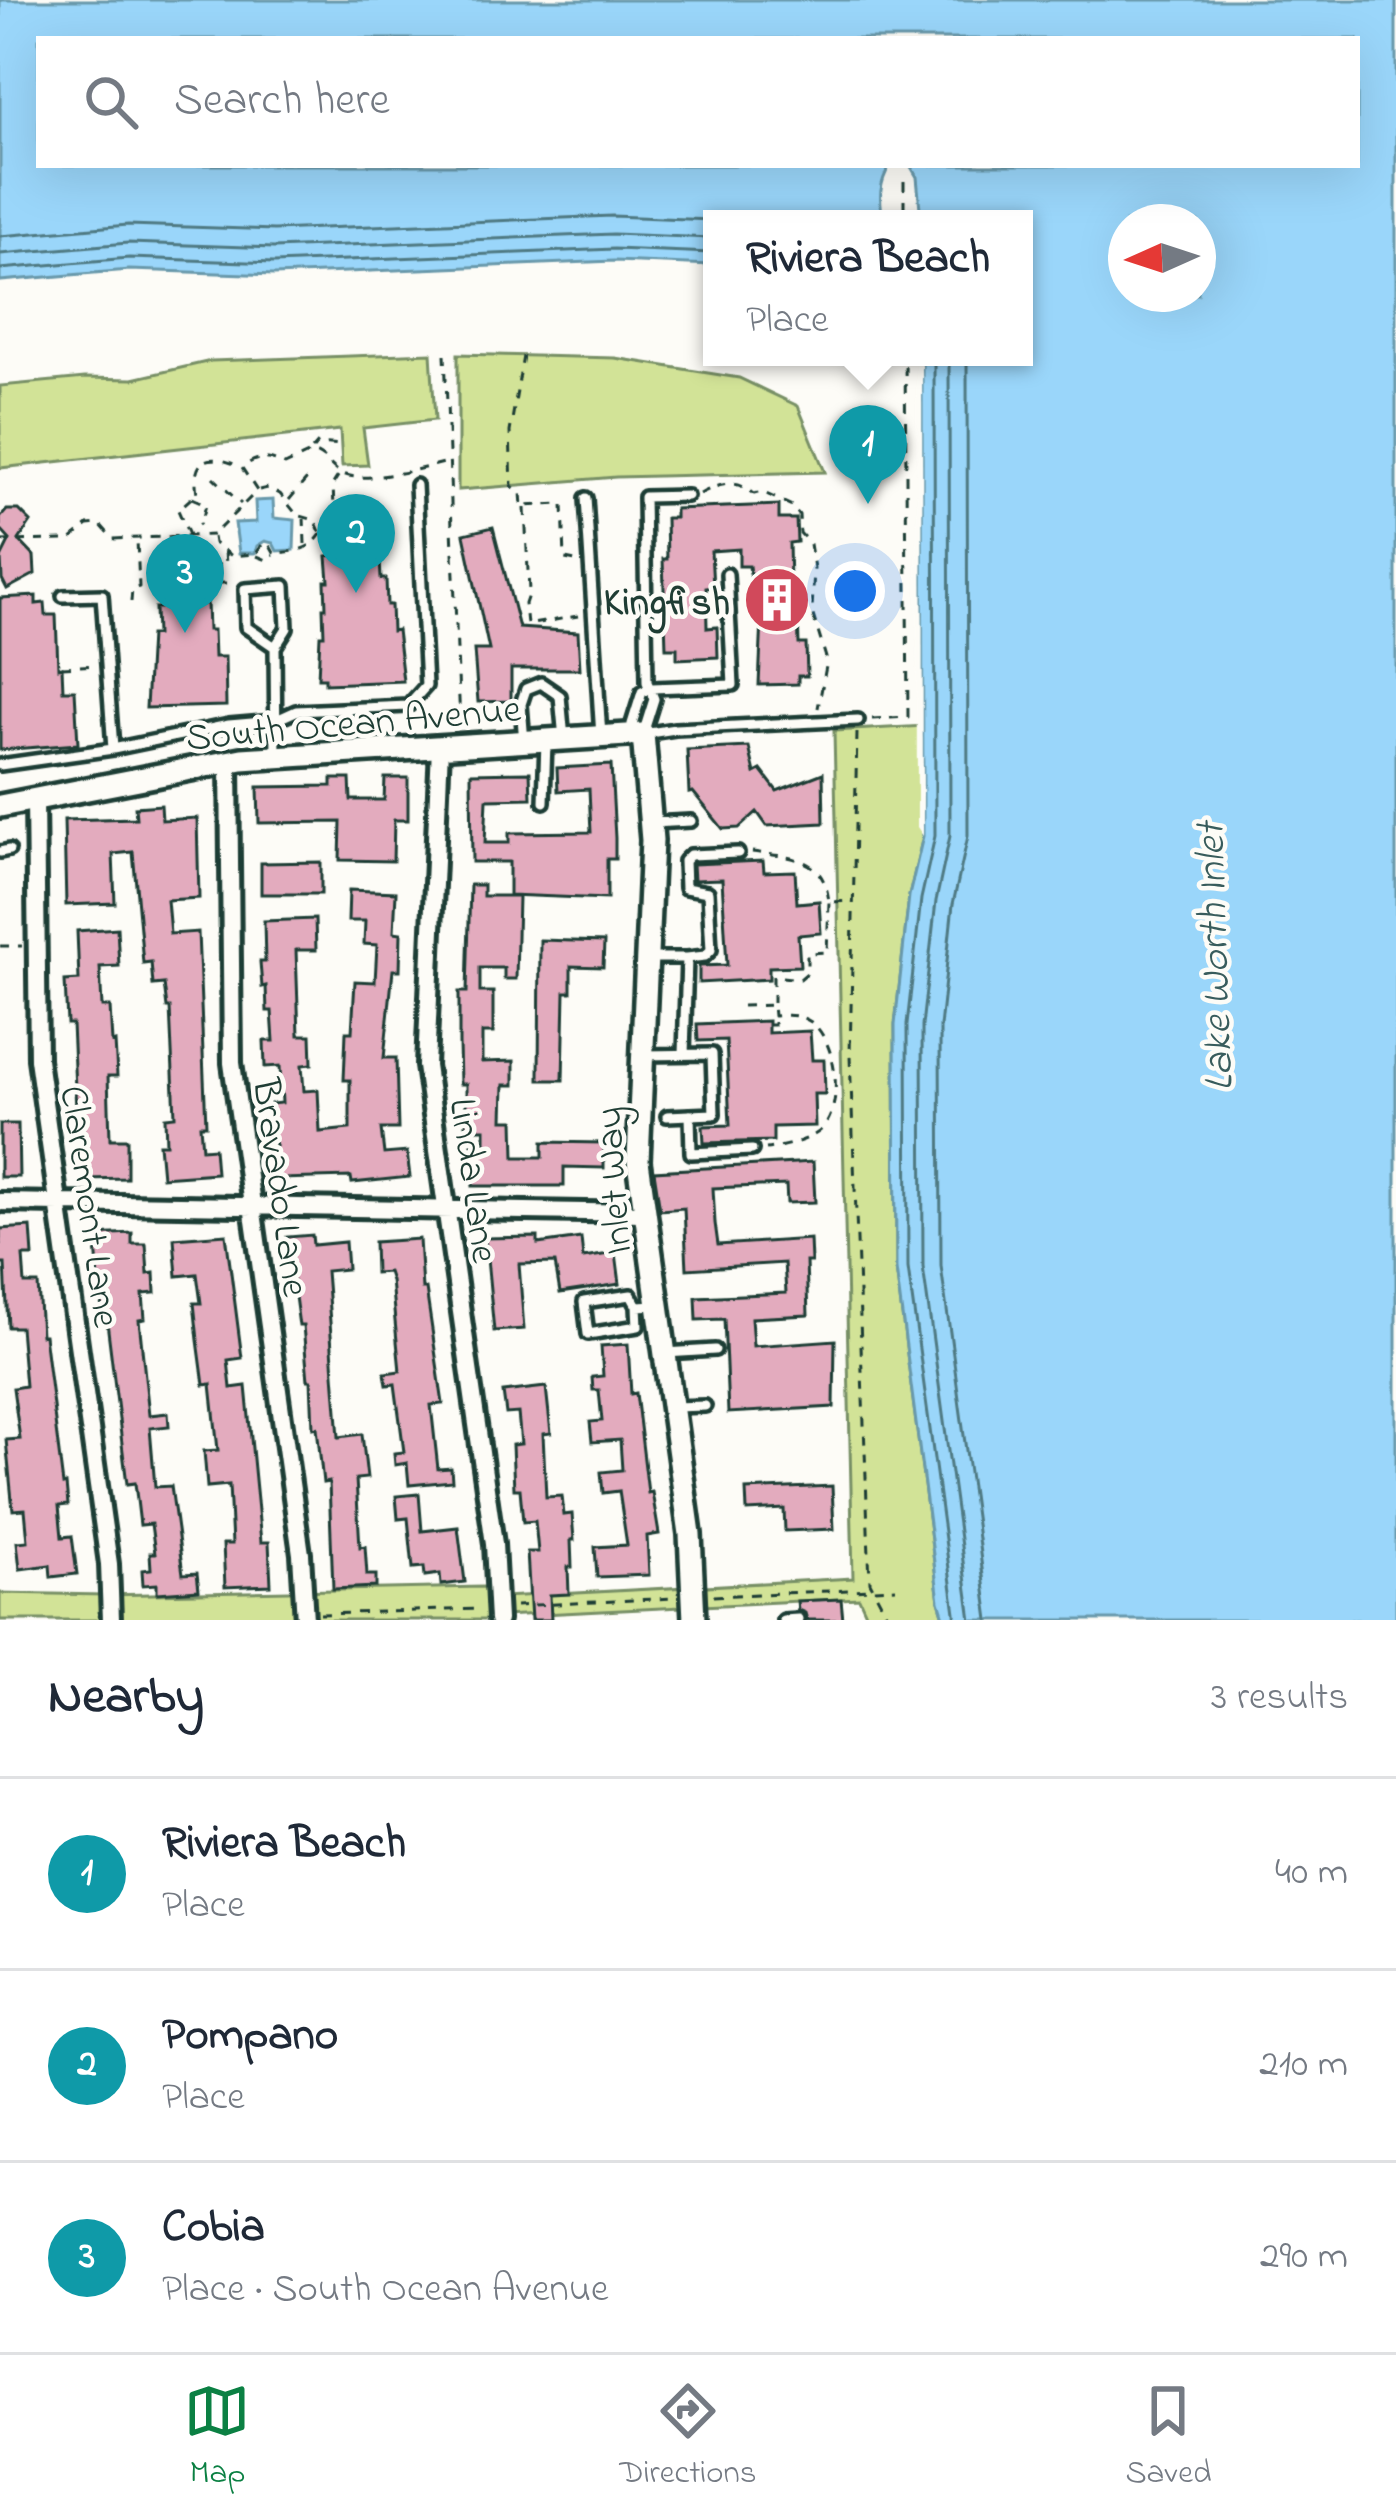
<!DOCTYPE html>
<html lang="en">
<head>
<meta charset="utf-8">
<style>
	body { margin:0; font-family:"Indie Flower",sans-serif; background:#f2f2f3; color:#1f2937 }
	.compass { position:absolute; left:1108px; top:204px; width:108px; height:108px; border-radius:50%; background:#fff; box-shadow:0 12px 48px #0002; rotate:267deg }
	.you { position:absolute; left:855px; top:591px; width:42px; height:42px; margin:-30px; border:9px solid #fff; border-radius:50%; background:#1a73e8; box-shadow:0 0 0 18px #1a73e833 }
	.badge { display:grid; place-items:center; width:78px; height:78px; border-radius:50%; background:#0b8043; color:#fff; font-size:39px; font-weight:700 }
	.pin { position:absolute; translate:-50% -99px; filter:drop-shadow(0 3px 6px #0008) }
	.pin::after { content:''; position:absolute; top:63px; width:42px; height:36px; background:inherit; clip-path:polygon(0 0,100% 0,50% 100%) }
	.popup { position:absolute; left:703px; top:210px; width:330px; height:156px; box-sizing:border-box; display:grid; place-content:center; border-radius:0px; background:#fff; filter:drop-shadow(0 3px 9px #0005); font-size:39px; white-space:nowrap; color:#747a83 }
	.popup b { font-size:45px; color:#1f2937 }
	.popup::after { content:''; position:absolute; left:50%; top:100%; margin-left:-24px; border:24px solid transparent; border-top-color:#fff }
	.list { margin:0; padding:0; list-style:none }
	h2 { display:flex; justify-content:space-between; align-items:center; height:156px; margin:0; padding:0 48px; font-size:51px }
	h2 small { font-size:39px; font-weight:400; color:#747a83 }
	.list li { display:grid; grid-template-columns:78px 1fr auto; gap:36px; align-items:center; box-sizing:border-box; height:192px; padding:0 48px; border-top:3px solid #e0e1e3 }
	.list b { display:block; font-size:45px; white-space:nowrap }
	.list p { margin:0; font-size:39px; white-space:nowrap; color:#747a83 }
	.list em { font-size:39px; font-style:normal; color:#747a83 }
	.icon { flex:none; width:66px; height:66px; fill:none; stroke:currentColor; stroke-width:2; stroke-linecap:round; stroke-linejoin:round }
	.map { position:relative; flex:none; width:1396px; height:1620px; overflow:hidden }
	.search { position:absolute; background:#fff; box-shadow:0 12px 48px #0002; left:36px; right:36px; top:36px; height:132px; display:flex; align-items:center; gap:30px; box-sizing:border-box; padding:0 42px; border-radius:0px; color:#747a83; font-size:45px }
	.sheet { height:732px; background:#fff }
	nav { display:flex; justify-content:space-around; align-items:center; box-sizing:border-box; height:168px; border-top:3px solid #e0e1e3; background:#fff; font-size:33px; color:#747a83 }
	nav a { display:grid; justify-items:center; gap:6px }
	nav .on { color:#0b8043 }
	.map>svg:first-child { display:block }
</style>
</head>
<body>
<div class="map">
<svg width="1396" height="1620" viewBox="0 0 1396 1620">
	<rect width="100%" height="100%" fill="#fdfcf7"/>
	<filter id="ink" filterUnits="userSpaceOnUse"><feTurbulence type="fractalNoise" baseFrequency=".00833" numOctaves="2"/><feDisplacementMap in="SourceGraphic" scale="24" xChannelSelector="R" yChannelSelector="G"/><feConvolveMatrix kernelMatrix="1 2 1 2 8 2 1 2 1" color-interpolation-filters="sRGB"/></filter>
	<g filter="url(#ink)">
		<!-- green -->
		<path fill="#d2e397" stroke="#789066" stroke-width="3" d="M431 353 435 420 363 428 368 465 342 466 340 430 0 468V386L85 378 133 379 211 361Z
			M458 354 615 358 739 378 798 406 825 472 616 477 458 490Z
			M925 726 923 836 909 896 895 1025 896 1269 939 1601 945 1620H869L859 1598 502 1616 494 1620H0V1593L105 1595 483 1587 503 1597 853 1578 834 731Z"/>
		<!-- water -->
		<path fill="#9ad6fa" stroke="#6999ab" stroke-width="3" fill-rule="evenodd" d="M0 0H1396V1620H945L939 1601 896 1269 895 1025 909 896 923 836 922 357H1024V219H921L917 177 910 165H1357V39H39V165H890C879 184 879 197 883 219H712V265L614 261 274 275 129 270 0 281ZM1126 222H1198V294H1126Z
			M273 500 274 518 295 520 294 550 277 551 273 543 265 541 257 546 255 553H239L235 523 256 522 255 501Z"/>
		<!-- pier -->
		<path fill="#fdfcf7" d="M916 357H922L923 836 917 827Z"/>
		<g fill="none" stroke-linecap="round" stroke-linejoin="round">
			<!-- shore -->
			<path stroke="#507a83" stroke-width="3" d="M0 236 128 225 274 230 612 216 712 220
				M0 254 128 243 274 248 613 234 712 238
				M0 269 129 258 274 263 614 249 712 253
				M934 357 935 836 921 899 907 1025 908 1268 956 1620
				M949 357 950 836 936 901 922 1026 923 1267 971 1620
				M967 357 968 836 953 904 940 1027 941 1266 989 1620"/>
		</g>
		<!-- building -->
		<path fill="#e3abbe" stroke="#1f3d34" stroke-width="3" d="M356 504 358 542 379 541 381 579H386L387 605H391L392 631 397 630 403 681 325 684V678H318L320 635H324L323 608H326L325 581H329L327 556 334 555 332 531 343 530 342 505Z
			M779 505V519H796L797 542 789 543 790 585H797L799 644H806L807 676H798V684L759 685 762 619H756L749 566H739V549L711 551 713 587 706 588 707 628 717 627 718 657 677 659V648H666L663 559H667L666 518H675V509Z
			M7 510H19L31 522 19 540 34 556 35 574 7 589 2 579 1 558 10 540 0 529V518Z
			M493 527 519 628 578 632 580 669H511V701L478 702 474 650H489L464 534Z
			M174 559H193V565H202L203 604 207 603 208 630H213L214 657H225L226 706 146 708 150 635H156L155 608H159L157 583H164V570L174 569Z
			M36 596V604L45 603 46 615H56L58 668 62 667 63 690H75L78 744 0 750V598Z
			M749 747 755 773 761 770 777 791 823 773 824 823 767 826 757 812 739 828 723 829 693 792 689 793 687 750Z
			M611 765 615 838V859H607V899L509 895V862H472L471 773 530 772 531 798 487 799 485 843H509V833L591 832 589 789 558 791 557 768Z
			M385 778H408V820H394L393 861 340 860 341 822 259 823 258 787 332 786V779H350L351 800H384Z
			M161 805 162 820 197 818 199 898 167 900 170 934 198 932 206 1125H200L202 1149 214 1148 216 1173 162 1177 159 1144H166L165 1117 175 1116 170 1008H167L164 984 153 985 151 962 143 963 133 852 113 854 115 903 66 905 64 820 136 818 135 807Z
			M763 861 764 872 795 871 797 903 819 901 821 933 798 935 800 966 769 967V979L699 983V966L727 965 722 879 694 880 693 864Z
			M321 862V894H261V863Z
			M470 885H483V896H518L516 979H504V968H480V992H493V1033H482V1062L514 1061V1085H504L503 1120H514L515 1157H543V1142L604 1143V1168L564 1167V1186H473L472 1145 485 1144V1129H466V1084H460L459 1043V992H467Z
			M349 890 396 892 394 932 401 933 400 970H393L384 1058H396L398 1129H381L384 1154 407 1152 410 1177 352 1183 351 1177 279 1179 270 1104 282 1103 280 1066 265 1067 264 1041H274L272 1011H267L266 986 262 987 260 962H265L264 921 315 919 316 950H296L299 1035H311L312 1064 302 1065 304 1091 318 1090 320 1132 350 1129V1080H344L346 1032H352L355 981 375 982 377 945 364 944 365 921H348Z
			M117 928 119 966 100 967 102 1007H110L112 1043 115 1042 117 1076H108L110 1139H127V1178L85 1179 84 1131 77 1132 72 1024H67L65 981 79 980 77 931Z
			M540 940 604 942 603 967 571 966V992H565L563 1080H539Z
			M768 1021V1033L810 1031 812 1060H824L825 1094H814L815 1126 773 1127V1141L704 1143 703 1126 730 1125 726 1040 698 1041 697 1024Z
			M0 1124H18L19 1177H0Z
			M813 1162 815 1202 787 1203 786 1185 713 1188 715 1223 718 1245 810 1239 811 1262H806L808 1315 751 1318 753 1346 835 1340 834 1407 728 1413 724 1319 697 1320 696 1297 786 1293 784 1263 687 1269 684 1208 660 1210 654 1171Z
			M31 1227 33 1256H23L25 1284H38L41 1335H44L63 1485 66 1484 68 1505 59 1506 62 1537 72 1536 77 1574 51 1577 50 1565 20 1569 17 1542 28 1541 25 1509 13 1510 6 1440 20 1439 13 1388 25 1386 20 1327H8L5 1264H0V1229Z
			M132 1233V1244H146L148 1274 154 1273 155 1293 143 1294 145 1319 139 1320 149 1415 168 1413 169 1426 150 1428 155 1487 171 1486 183 1574 197 1573 199 1590 157 1593V1584L143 1585 142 1570 151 1569 150 1553H155L151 1524 140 1525 135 1483 127 1484 107 1322H103L95 1235Z
			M226 1234 242 1358 228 1360 231 1388 246 1386 261 1542H269L271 1585 225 1587 223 1544H232L229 1485 207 1487 204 1451 218 1450 211 1384 204 1385 198 1340 194 1303H201L197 1274 177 1276 174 1238Z
			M312 1235 313 1245 345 1242 347 1269 326 1271 339 1437 362 1434 367 1478 356 1479 360 1547 365 1546 367 1575H376V1587L333 1589 329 1482 323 1483 317 1427 313 1428 311 1380H308L303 1326H299L287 1237Z
			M538 1237V1244L581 1238 583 1258 616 1253 620 1284 560 1293 555 1263 519 1264 524 1329 494 1331 485 1238Z
			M419 1239 422 1289H426L443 1404 431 1405 438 1469 451 1468 452 1481 409 1485 407 1463 395 1465 394 1453 404 1452 395 1384 387 1385 385 1373 400 1371 391 1281 388 1272 375 1273 374 1242Z
			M628 1344 631 1394 636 1393 648 1493 652 1492 659 1534 647 1536 649 1575 597 1577 595 1547 627 1545 619 1491 603 1493 601 1472 622 1470 620 1440 592 1442 590 1422 602 1421 599 1390H593L592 1377 603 1376 601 1346Z
			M546 1387 551 1433 543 1434 546 1497 562 1496 564 1515 572 1514 574 1540H571L572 1567H568L569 1594 550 1595 551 1620H531L527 1552H538L535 1521 523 1522 520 1489H514L512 1445 521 1444 518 1413 506 1414 503 1392Z
			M832 1486 834 1529 785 1531 784 1509 747 1511 746 1490Z
			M419 1494 422 1531 458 1527 465 1582 441 1585 440 1574 425 1576 424 1567 413 1568 408 1518 398 1519 396 1496Z
			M841 1599 843 1620H807L805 1613 798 1610 797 1601Z"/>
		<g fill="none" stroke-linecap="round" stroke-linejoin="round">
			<!-- service casing -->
			<g stroke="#1f3d34" stroke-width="18">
				<path id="service" d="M586 498 601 737
					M63 596 102 595 113 749
					M275 647 246 627 245 589 285 586 287 628 275 647 276 757
					M639 731 632 724 642 692 652 688 733 685 727 574
					M643 734 654 699 647 682 644 497 687 496
					M643 734 675 729 858 720
					M524 743 521 704 526 689 541 683 560 696 564 739
					M0 765 113 749 229 725 274 721 296 711 408 706 426 686 416 485
					M544 802 546 741
					M651 823 691 821
					M0 852 9 850
					M650 958H687
					M684 1054 687 958 705 956 711 950 708 892 685 888 684 861 690 855 738 853
					M645 1055 712 1054 714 1114 667 1116
					M690 1115 691 1153 752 1150
					M637 1306 638 1326 588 1334 584 1302 631 1295 637 1306 658 1305
					M665 1353 715 1350
					M674 1407 705 1406
					M783 1620 798 1619"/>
			</g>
			<!-- minor casing -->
			<g stroke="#1f3d34" stroke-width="26">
				<path id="minor" d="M440 747 426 1066 494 1544 498 1620
					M229 761 232 1063 301 1554 305 1620
					M35 799 38 1059 109 1564 111 1620
					M0 1202 645 1213"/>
			</g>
			<!-- tertiary casing -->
			<g stroke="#1f3d34" stroke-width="30">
				<path id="tertiary" d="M0 806 242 759 643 734 652 840 638 1161 690 1534 694 1620"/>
			</g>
			<!-- path -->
			<path stroke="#1f3d34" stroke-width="3" stroke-dasharray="9 9" stroke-linecap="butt" d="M904 181V219
				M445 354 460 724
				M523 356 510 432 512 486 521 493 522 506 563 504 565 559 580 562
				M312 450 318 443 341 445
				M213 477 241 504
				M259 490 268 488 280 494 297 515 315 520 321 534
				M700 494C719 484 737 478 754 494L762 492 792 506 799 515 800 533 810 544 814 568 812 612 827 661 818 708
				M192 498 206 504 202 522 198 525
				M289 500 312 473
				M525 508 529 592 525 604 527 625 578 616
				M304 517 305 544
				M189 535 178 510 197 493C191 456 211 453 241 467
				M213 537 214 543 232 556 256 554 262 545 269 544 274 553C293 552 310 551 321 534H335L333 484 340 473
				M0 541 70 540 88 525 100 524 113 539 213 535 257 491 242 468C258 455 267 457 285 465L312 452C326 456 330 468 343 474 365 484 424 468 448 462
				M225 552 226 564 219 565 220 583H226
				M257 556 267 560 274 555
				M131 602 132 589 139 587 137 540
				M62 667 96 665
				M872 719 908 717 905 357
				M857 733 850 1056 870 1582 890 1620
				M752 852C791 858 824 855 829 902L853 901
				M0 946H22
				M773 1003V976L800 979 807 973V953L827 952 829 902
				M742 1006 773 1005 774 1016C789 1015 799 1014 811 1022 837 1041 845 1107 821 1130 809 1141 782 1147 766 1149
				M768 1025H774V1018
				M713 1596 896 1588
				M516 1606 673 1598
				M320 1614 478 1609"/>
			<!-- service -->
			<use href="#service" stroke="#fdfcf7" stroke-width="9"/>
			<!-- minor -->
			<use href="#minor" stroke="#fdfcf7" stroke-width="16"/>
			<!-- tertiary -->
			<use href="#tertiary" stroke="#fdfcf7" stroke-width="21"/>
		</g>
	</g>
	<!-- icons -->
	<defs>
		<g id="building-disc" transform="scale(3.45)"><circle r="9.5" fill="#d1495b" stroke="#fdfcf7"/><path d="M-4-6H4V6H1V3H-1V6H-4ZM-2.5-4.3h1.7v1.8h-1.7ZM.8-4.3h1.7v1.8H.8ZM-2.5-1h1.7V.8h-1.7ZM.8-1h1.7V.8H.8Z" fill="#fff"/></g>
	</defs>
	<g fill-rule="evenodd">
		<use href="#building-disc" x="777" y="600"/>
	</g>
	<g text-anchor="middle" stroke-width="9" stroke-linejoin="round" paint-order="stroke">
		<!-- poi labels -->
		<g font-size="39" font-weight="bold" fill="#1f3d34" stroke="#fdfcf7" text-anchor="end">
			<text x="730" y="614">Kingfish</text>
		</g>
		<!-- street labels -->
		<g font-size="39" fill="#1f3d34" stroke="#fdfcf7">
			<text transform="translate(353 721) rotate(-5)" y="14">South Ocean Avenue</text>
			<text transform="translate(476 1180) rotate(82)" y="14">Linda Lane</text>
			<text transform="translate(611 1181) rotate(-94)" y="14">Inlet Way</text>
			<text transform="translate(283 1187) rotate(82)" y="14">Bravado Lane</text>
			<text transform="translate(92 1206) rotate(82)" y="14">Claremont Lane</text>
		</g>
		<!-- water labels -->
		<g font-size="42" font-style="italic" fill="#385c5c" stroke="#fdfcf7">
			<text transform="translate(1212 957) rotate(-92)" y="15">Lake Worth Inlet</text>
		</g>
	</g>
</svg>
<svg class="compass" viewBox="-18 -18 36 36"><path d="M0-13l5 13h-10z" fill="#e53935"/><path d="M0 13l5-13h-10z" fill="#747a83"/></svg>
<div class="you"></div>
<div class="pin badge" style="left:868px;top:504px;background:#0f9aa8">1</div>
<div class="popup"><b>Riviera Beach</b>Place</div>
<div class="pin badge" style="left:356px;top:593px;background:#0f9aa8">2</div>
<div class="pin badge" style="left:185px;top:633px;background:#0f9aa8">3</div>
<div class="search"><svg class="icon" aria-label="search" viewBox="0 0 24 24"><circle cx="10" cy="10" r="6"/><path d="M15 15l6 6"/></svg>Search here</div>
</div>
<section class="sheet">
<h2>Nearby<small>3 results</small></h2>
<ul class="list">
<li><span class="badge" style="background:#0f9aa8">1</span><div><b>Riviera Beach</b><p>Place</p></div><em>40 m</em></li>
<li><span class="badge" style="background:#0f9aa8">2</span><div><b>Pompano</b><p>Place</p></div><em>210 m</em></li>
<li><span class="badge" style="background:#0f9aa8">3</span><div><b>Cobia</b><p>Place · South Ocean Avenue</p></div><em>290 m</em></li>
</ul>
</section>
<nav>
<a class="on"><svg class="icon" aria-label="map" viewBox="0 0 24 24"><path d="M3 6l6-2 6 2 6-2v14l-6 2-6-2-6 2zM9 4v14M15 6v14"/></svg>Map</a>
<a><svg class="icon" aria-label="directions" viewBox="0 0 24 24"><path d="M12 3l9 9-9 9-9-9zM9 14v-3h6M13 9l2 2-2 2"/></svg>Directions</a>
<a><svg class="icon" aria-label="saved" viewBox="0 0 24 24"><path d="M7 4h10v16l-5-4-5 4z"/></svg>Saved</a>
</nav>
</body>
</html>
